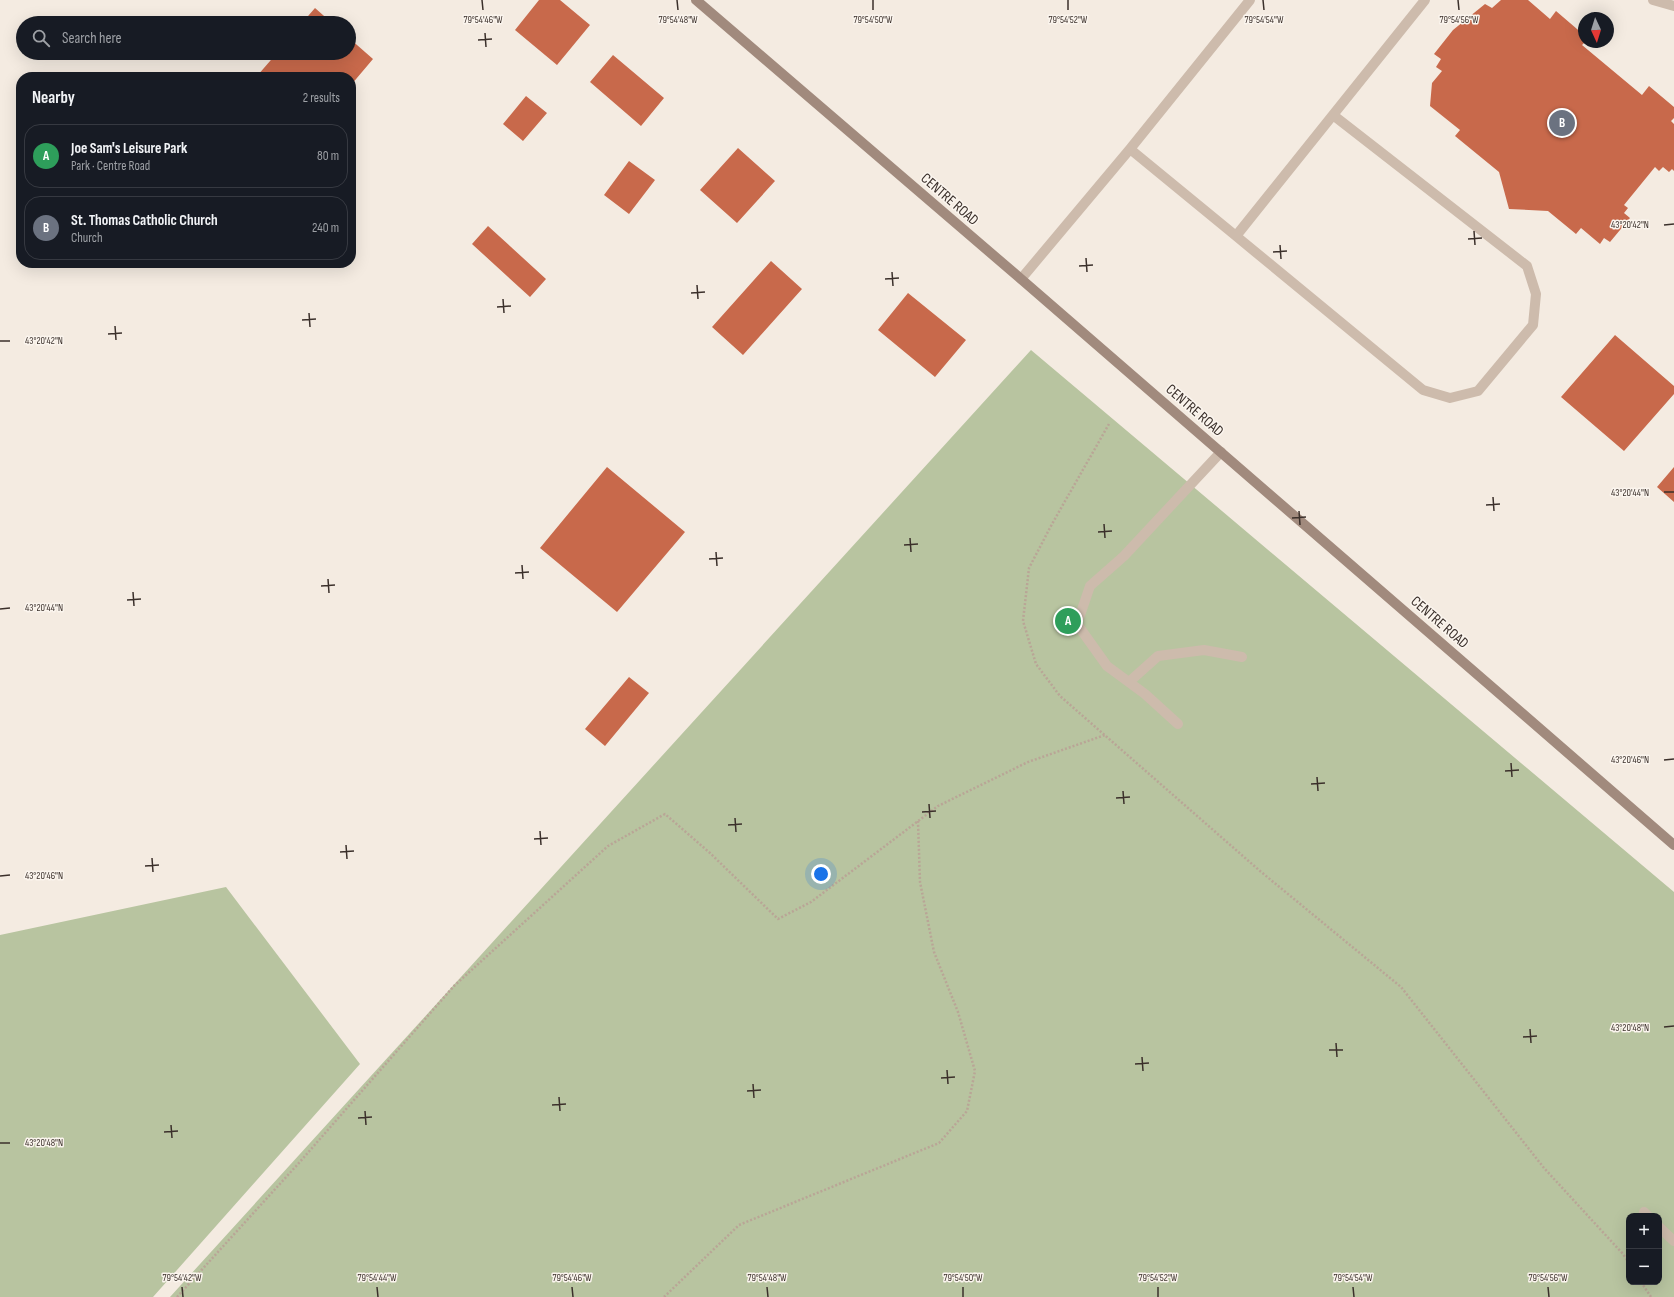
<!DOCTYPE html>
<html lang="en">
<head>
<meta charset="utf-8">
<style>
	body { margin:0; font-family:"Sofia Sans Condensed",sans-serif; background:#242831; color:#f1f3f6 }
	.controls { position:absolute; right:12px; bottom:12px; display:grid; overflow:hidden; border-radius:8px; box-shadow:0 4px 16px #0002 }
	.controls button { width:36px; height:36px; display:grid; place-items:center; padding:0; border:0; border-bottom:1px solid #363941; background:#171b24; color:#f1f3f6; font:20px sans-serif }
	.compass { position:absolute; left:1578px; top:12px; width:36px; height:36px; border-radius:50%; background:#171b24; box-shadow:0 4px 16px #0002; rotate:176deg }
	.you { position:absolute; left:821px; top:874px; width:14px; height:14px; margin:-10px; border:3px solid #fff; border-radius:50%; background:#1a73e8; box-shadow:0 0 0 6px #1a73e833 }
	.badge { display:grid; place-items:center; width:26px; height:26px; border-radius:50%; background:#92aeb2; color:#fff; font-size:13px; font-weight:700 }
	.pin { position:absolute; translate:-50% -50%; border:2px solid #fff; box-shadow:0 1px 4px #0006 }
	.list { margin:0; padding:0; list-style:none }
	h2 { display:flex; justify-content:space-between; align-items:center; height:52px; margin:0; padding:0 16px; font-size:17px }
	h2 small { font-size:13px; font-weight:400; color:#9ea1a6 }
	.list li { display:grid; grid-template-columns:26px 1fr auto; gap:12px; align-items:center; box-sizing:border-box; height:64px; margin:0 8px 8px; padding:0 8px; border:1px solid #363941; border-radius:16px }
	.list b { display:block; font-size:15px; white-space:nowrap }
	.list p { margin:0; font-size:13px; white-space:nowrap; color:#9ea1a6 }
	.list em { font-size:13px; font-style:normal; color:#9ea1a6 }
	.icon { flex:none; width:22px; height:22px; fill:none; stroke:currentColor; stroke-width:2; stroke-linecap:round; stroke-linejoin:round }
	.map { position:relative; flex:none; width:1674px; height:1297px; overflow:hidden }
	.search { position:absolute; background:#171b24; box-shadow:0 4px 16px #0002; left:16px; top:16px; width:340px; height:44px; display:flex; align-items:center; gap:10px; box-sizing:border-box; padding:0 14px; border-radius:22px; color:#9ea1a6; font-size:15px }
	.panel { position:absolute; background:#171b24; box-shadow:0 4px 16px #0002; left:16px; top:72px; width:340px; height:196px; border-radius:16px }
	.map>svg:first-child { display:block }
</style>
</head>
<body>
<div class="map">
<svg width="1674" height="1297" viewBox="0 0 1674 1297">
	<rect width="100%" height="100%" fill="#f4ebe1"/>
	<!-- green -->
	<path fill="#b8c4a0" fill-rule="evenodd" d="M1031 350 1674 892V1297H170ZM1629 1216H1659V1282H1629Z
		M226 887 360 1064 153 1297H0V935Z"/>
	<!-- building -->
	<path fill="#c8694b" d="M539 0H560L590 25 557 65 515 30Z
		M1501 0H1528L1550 19 1556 11 1584 35 1585 42 1582 45 1642 95 1649 86 1674 107V118L1671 121 1674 124V171L1672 169 1669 172 1663 167 1659 171 1655 167 1624 205 1628 208 1624 213 1630 218 1610 242 1604 238 1600 244 1581 228 1576 234 1548 211 1509 209 1499 172 1455 136 1460 130 1430 106 1432 83 1442 71 1436 67 1441 59 1434 54 1453 30 1485 4 1492 8Z
		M315 8 332 23H302Z
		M349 38 373 59 351 85V77L257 76 277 53H349Z
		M613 55 664 98 641 126 590 82Z
		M526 96 547 113 523 141 503 124Z
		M738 148 775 181 737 223 700 190Z
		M629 161 655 180 629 214 604 195Z
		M488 226 546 279 530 297 472 244Z
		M771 261 802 289 743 355 712 327Z
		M908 293 966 340 935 377 878 330Z
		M1615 335 1674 386V394L1624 451 1561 397Z
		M607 467 685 532 617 612 540 548Z
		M1674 467V502L1657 487Z
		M629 677 649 693 605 746 585 729Z"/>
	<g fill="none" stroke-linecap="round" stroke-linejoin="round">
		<!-- path -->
		<path stroke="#b9a596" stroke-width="2.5" stroke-dasharray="2 2" stroke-linecap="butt" d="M1109 424 1052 524 1029 568 1023 621 1036 664 1060 696 1260 871 1401 987 1544 1168 1623 1254 1629 1263
			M1641 1282 1651 1297
			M177 1297 298 1164 454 986 608 846 665 814 710 853 778 919 811 902 938 806 1028 762 1105 735
			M664 1297 739 1225 939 1143 967 1111 975 1071 958 1012 934 952 920 882 918 821"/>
		<!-- service -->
		<path stroke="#cdbbac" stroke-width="10" d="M1653 0 1674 6
			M1130 149 1236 236 1425 0
			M1236 236 1423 390 1450 398 1478 391 1533 325 1536 294 1527 266 1333 115
			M1021 279 1130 149 1250 0
			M1129 682 1158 656 1204 650 1242 657
			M1178 724 1145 694 1107 666 1077 624 1090 586 1124 556 1221 452
			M1644 1212 1648 1216
			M1659 1227 1674 1241"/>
		<!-- secondary -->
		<path stroke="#a18a7d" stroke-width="10" d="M696 0 1021 279 1674 845"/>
	</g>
	<!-- ticks -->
	<path fill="none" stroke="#3b302b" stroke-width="1.5" d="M482 0 483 10M677 0 678 10M873 0V10M1068 0V10M1263 0 1264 10M1458 0 1459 10M485 33 486 47M478 40 492 39M1664 225 1674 224M1474 231 1475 245M1468 239 1482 238M1280 245 1281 259M1273 252 1287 251M1086 258 1087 272M1079 266 1093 265M892 272 893 286M885 279 899 278M697 285 698 299M691 293 705 292M503 299 504 313M497 307 511 306M309 313 310 327M302 320 316 319M115 326 116 340M108 334 122 333M0 341H10M1664 492H1674M1493 497 1494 511M1486 505 1500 504M1299 511 1300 525M1292 518 1306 517M1104 524 1105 538M1098 532 1112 531M910 538 911 552M904 545 918 544M716 552 717 566M709 559 723 558M522 565 523 579M515 573 529 572M328 579 329 593M321 586 335 585M133 592 134 606M127 600 141 599M0 609 10 608M1664 760 1674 759M1511 763 1512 777M1505 771 1519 770M1317 777 1318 791M1311 784 1325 783M1123 791 1124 804M1116 798 1130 797M929 804 930 818M922 812 936 811M735 818 736 832M728 825 742 824M540 831 541 845M534 839 548 838M346 845 347 859M340 852 354 851M152 858 153 872M145 866 159 865M0 876 10 875M1664 1027 1674 1026M1530 1029 1531 1043M1523 1037 1537 1036M1336 1043 1337 1057M1329 1050H1343M1142 1057 1143 1071M1135 1064 1149 1063M947 1070 948 1084M941 1078 955 1077M753 1084 754 1098M747 1091 761 1090M559 1097 560 1111M552 1105 566 1104M365 1111 366 1125M358 1118 372 1117M171 1125 172 1138M164 1132 178 1131M0 1143H10M182 1287 183 1297M377 1287 378 1297M572 1287 573 1297M767 1287 768 1297M963 1287V1297M1158 1287V1297M1353 1287 1354 1297M1548 1287 1549 1297"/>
	<g text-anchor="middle" stroke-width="3" stroke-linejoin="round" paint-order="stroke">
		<!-- street labels -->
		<g font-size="15" fill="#3b302b" stroke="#fbf5ee">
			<text transform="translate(950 199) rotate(41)" y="5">CENTRE ROAD</text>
			<text transform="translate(1195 410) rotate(41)" y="5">CENTRE ROAD</text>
			<text transform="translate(1440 622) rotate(41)" y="5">CENTRE ROAD</text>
		</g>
	</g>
	<g font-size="10" text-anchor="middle" fill="#3b302b" stroke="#fbf5ee" stroke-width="3" stroke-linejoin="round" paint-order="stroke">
		<text x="483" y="23">79°54'46"W</text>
		<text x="678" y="23">79°54'48"W</text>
		<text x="873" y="23">79°54'50"W</text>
		<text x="1068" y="23">79°54'52"W</text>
		<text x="1264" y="23">79°54'54"W</text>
		<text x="1459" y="23">79°54'56"W</text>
		<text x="1630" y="228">43°20'42"N</text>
		<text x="44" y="344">43°20'42"N</text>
		<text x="1630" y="496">43°20'44"N</text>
		<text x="44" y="611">43°20'44"N</text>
		<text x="1630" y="763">43°20'46"N</text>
		<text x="44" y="879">43°20'46"N</text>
		<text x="1630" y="1031">43°20'48"N</text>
		<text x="44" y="1146">43°20'48"N</text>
		<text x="182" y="1281">79°54'42"W</text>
		<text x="377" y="1281">79°54'44"W</text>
		<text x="572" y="1281">79°54'46"W</text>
		<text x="767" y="1281">79°54'48"W</text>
		<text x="963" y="1281">79°54'50"W</text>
		<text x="1158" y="1281">79°54'52"W</text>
		<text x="1353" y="1281">79°54'54"W</text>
		<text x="1548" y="1281">79°54'56"W</text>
	</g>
</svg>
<div class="controls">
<button>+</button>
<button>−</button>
</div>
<svg class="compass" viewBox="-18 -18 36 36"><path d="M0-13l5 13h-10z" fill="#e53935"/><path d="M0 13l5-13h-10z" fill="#9ea1a6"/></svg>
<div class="you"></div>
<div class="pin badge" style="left:1068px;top:621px;background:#2e9e5b">A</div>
<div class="pin badge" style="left:1562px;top:123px;background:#6b7280">B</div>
<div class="search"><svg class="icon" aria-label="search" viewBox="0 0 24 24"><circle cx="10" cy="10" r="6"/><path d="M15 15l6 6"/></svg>Search here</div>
<section class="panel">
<h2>Nearby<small>2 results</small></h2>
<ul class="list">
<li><span class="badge" style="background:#2e9e5b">A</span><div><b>Joe Sam's Leisure Park</b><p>Park · Centre Road</p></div><em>80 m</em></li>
<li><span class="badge" style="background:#6b7280">B</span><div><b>St. Thomas Catholic Church</b><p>Church</p></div><em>240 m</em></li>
</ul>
</section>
</div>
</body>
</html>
